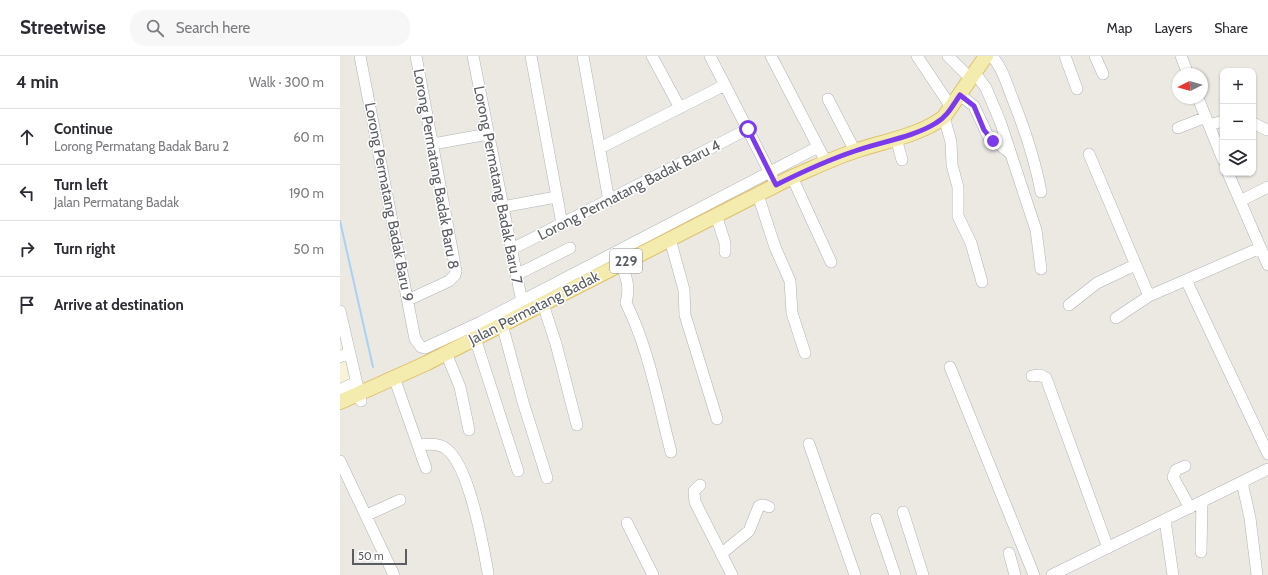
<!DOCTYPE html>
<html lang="en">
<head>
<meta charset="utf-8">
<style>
	body { margin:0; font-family:Cabin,sans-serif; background:#f7f7f7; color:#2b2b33 }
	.controls { position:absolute; right:12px; top:12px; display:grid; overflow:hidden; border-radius:8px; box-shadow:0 1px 3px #0004 }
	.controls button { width:36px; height:36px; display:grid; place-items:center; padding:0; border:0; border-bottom:1px solid #e1e1e2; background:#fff; color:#2b2b33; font:20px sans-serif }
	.compass { position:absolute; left:832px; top:12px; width:36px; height:36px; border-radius:50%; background:#fff; box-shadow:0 1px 3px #0004; rotate:264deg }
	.scale { position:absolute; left:12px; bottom:10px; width:55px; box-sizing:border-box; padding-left:4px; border:2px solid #5a5d61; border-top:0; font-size:11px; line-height:14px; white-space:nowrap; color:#5a5d61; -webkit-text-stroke:3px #fff; paint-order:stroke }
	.stop { position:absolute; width:12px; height:12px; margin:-9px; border:3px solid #7c3aed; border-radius:50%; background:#fff }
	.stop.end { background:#7c3aed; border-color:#fff; box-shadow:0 1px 4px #0008 }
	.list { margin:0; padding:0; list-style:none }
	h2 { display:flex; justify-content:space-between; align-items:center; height:52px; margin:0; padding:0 16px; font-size:17px }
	h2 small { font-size:13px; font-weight:400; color:#7c7c81 }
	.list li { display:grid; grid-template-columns:26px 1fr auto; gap:12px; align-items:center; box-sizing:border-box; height:56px; padding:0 16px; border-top:1px solid #e1e1e2 }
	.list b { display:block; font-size:15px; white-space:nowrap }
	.list p { margin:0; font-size:13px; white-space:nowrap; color:#7c7c81 }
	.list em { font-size:13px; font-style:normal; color:#7c7c81 }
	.icon { flex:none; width:22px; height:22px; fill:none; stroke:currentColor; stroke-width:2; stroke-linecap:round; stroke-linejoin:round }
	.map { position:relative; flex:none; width:928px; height:519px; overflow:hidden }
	header { display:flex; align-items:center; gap:24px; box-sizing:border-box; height:56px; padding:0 20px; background:#fff; border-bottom:1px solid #e1e1e2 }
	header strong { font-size:19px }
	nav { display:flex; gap:22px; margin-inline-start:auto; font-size:14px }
	.search { width:280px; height:36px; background:#f7f7f7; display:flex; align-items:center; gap:10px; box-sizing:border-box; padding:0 14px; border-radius:16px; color:#7c7c81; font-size:15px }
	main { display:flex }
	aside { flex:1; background:#fff }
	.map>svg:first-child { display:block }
</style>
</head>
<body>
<header>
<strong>Streetwise</strong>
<div class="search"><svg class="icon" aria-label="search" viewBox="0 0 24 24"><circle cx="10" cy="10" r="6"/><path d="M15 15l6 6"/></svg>Search here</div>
<nav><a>Map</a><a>Layers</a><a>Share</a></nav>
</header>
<main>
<aside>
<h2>4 min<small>Walk · 300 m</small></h2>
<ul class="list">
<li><svg class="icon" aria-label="ahead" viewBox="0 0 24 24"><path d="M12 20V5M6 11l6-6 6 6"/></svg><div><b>Continue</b><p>Lorong Permatang Badak Baru 2</p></div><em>60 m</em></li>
<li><svg class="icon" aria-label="left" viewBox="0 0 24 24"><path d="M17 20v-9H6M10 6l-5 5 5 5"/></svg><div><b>Turn left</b><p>Jalan Permatang Badak</p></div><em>190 m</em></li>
<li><svg class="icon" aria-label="right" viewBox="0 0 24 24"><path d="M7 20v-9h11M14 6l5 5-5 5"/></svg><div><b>Turn right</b></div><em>50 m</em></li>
<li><svg class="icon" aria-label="arrive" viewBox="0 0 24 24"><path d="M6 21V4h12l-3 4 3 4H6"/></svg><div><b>Arrive at destination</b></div></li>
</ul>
</aside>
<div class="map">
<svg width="928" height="519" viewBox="0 0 928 519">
	<rect width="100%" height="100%" fill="#ebe9e2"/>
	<!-- commercial -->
	<path fill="#f9f3da" d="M0 283 10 325 0 330Z"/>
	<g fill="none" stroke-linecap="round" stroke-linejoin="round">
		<!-- stream -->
		<path stroke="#aad1f3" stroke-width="2" d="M0 165 33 311"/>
		<!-- minor casing -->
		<g stroke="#afb2b6" stroke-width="12">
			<path id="minor" d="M20 0 75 283 81 291 85 292 141 266 478 91
				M133 0 183 251
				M191 0 222 168
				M243 0 269 145
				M312 0 340 52
				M370 0 432 121
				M431 0 486 106
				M577 0 611 51
				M608 0 631 23
				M652 0C663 13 667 29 673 44 685 74 695 104 701 136
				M725 0 737 33
				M755 0 763 18
				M841 0 848 18
				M635 17 646 32 660 65 696 174 701 213
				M620 39 634 50 648 80 670 97
				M858 42 883 104
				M488 43 515 95
				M604 61 611 86 612 109 618 131V160L631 187 642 226
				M913 67 927 74
				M869 69 883 65
				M838 72 866 61
				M556 82 562 104
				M93 88 148 78
				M260 92 385 29
				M749 98 809 240
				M888 117 928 209
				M452 121 491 206
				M418 139 435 191 450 225 452 257 465 297
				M900 145 928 131
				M162 151 216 141
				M376 159 385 187V196
				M330 183 344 234 345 259 377 363
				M170 194 408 73
				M281 208C287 222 290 232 286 247 309 293 318 346 331 396
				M176 219 230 192
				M846 224 928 398
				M68 244 109 225 115 219 116 215 76 0
				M203 248 216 288 237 369
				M729 249 757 227 795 209
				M0 255 21 345
				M776 262 809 240 920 192
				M162 268 183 346 207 422
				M135 282 178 415
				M106 297 120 331 129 374
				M0 301 9 296
				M610 311 694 519
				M692 320 700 319 706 322 768 492
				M56 327 86 412
				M0 334 16 326
				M469 388 515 519
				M78 389C87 388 98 387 105 392 129 407 143 489 148 517
				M0 405 54 519
				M845 410 836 414 833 421 850 452
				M902 426 910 462 917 519
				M360 429 354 435 355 446 392 519
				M563 456 583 519
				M27 459 60 444
				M536 463 555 519
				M825 464 833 519
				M287 467 313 519
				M861 496 862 446
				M669 497 675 519
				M381 498 409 475 419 450 424 449 429 451
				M712 519 928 413"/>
		</g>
		<!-- major casing -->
		<g stroke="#dec168" stroke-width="16">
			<path id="major" d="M0 346 87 307 452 121C473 112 494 102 515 95 544 85 579 80 604 61L646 0"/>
		</g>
		<!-- minor -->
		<use href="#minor" stroke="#fff" stroke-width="11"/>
		<!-- major -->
		<use href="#major" stroke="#f4ebaf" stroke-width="14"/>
	</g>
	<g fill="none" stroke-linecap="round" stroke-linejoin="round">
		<!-- route -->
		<path stroke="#7c3aed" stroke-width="5" d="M408 73 436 129C462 116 488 104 515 95 540 86 574 81 596 67 607 61 613 49 620 39L634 50 644 74 653 85"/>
	</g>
	<g text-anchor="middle" stroke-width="3" stroke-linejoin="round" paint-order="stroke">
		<!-- shield labels -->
		<rect fill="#fff" stroke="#8c8e90" stroke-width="1" x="270" y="193" width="32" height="24" rx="3"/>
		<g font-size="14" font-weight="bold" fill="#5a5d61">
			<text x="286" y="210">229</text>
		</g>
		<!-- street labels -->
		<g font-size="15" fill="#5a5d61" stroke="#fff">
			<text transform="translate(96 113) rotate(80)" y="5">Lorong Permatang Badak Baru 8</text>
			<text transform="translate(158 129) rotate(79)" y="5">Lorong Permatang Badak Baru 7</text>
			<text transform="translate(289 134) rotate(-27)" y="5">Lorong Permatang Badak Baru 4</text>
			<text transform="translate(49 146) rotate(79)" y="5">Lorong Permatang Badak Baru 9</text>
			<text transform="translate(194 252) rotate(-27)" y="5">Jalan Permatang Badak</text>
		</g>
	</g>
</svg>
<div class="controls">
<button>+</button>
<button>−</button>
<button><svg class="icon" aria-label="layers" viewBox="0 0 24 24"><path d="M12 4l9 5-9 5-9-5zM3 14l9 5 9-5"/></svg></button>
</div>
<svg class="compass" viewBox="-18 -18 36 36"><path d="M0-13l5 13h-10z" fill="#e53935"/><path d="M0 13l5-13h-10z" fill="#7c7c81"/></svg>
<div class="scale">50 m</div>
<div class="stop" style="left:408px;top:73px"></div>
<div class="stop end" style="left:653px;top:85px"></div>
</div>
</main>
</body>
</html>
